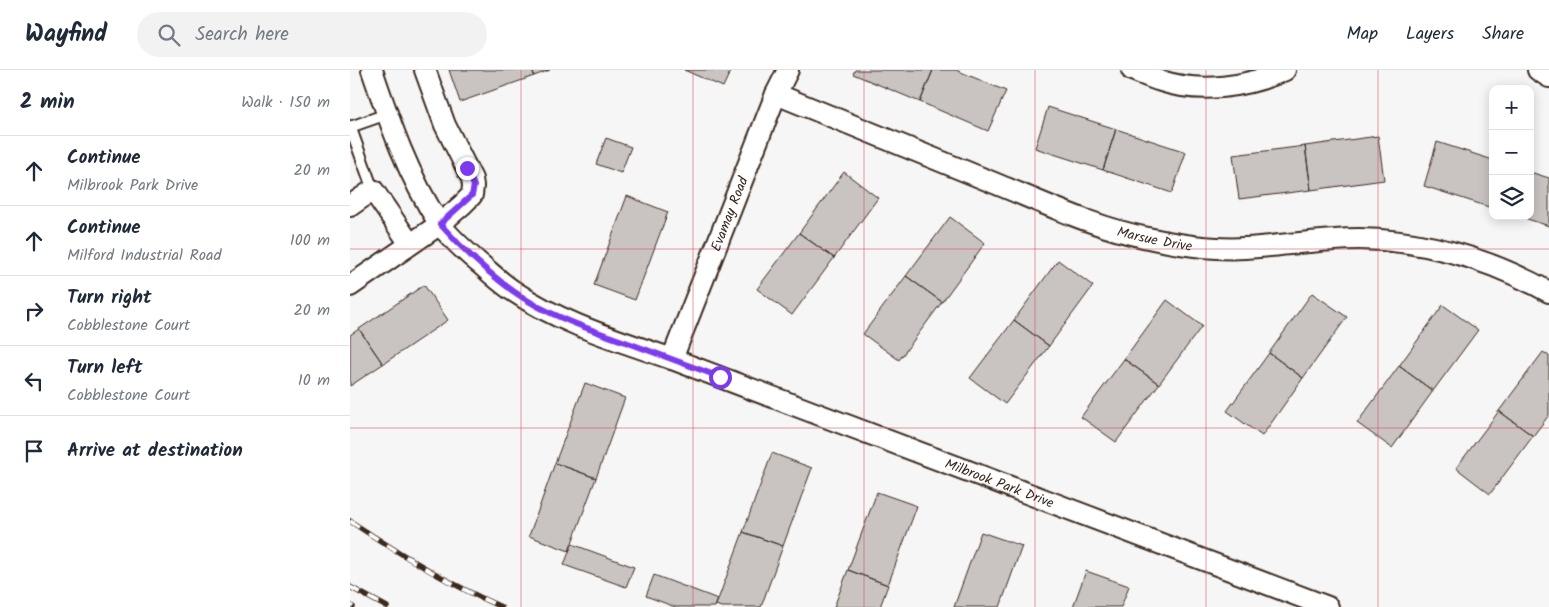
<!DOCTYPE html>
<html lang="en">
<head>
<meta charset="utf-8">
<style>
	body { margin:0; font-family:Kalam,sans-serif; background:#f2f2f3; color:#1f2937 }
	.controls { position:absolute; right:15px; top:15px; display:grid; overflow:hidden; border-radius:10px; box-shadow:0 2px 12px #0003 }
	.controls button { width:45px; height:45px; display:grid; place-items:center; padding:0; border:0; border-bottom:1px solid #e0e1e3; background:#fff; color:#1f2937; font:25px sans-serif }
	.stop { position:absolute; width:15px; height:15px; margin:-11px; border:4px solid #7c3aed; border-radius:50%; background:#fff }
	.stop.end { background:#7c3aed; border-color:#fff; box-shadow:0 1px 5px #0008 }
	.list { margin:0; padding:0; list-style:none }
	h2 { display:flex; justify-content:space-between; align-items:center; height:65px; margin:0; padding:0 20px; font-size:21px }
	h2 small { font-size:16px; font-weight:400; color:#747a83 }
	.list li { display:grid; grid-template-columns:32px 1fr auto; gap:15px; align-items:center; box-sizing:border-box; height:70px; padding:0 20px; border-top:1px solid #e0e1e3 }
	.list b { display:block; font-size:19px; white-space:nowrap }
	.list p { margin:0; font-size:16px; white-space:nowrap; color:#747a83 }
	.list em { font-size:16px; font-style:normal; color:#747a83 }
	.icon { flex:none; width:28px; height:28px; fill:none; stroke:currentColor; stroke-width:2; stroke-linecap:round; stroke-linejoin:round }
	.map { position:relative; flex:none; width:1199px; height:537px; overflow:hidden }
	header { display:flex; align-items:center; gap:30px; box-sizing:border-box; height:70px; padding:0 25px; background:#fff; border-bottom:1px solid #e0e1e3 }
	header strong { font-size:24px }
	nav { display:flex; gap:28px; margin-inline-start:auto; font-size:18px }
	.search { width:350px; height:45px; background:#f2f2f3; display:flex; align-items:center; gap:12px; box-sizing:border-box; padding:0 18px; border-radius:28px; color:#747a83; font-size:19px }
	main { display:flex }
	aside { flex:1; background:#fff }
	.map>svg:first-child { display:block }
</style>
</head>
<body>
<header>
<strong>Wayfind</strong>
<div class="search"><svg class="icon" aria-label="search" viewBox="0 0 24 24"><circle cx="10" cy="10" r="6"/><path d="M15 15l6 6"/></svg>Search here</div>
<nav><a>Map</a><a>Layers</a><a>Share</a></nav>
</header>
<main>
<aside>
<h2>2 min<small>Walk · 150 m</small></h2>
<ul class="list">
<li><svg class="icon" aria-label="ahead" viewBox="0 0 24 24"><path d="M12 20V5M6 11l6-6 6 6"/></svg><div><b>Continue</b><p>Milbrook Park Drive</p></div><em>20 m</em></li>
<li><svg class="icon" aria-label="ahead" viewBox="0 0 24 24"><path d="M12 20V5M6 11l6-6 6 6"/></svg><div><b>Continue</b><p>Milford Industrial Road</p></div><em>100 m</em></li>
<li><svg class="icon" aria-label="right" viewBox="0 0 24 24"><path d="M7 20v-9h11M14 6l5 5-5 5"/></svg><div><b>Turn right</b><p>Cobblestone Court</p></div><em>20 m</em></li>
<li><svg class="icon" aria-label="left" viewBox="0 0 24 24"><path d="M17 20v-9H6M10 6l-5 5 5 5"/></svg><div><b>Turn left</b><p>Cobblestone Court</p></div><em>10 m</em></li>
<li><svg class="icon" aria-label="arrive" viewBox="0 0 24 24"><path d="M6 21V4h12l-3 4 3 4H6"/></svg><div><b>Arrive at destination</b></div></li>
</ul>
</aside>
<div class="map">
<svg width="1199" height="537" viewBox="0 0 1199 537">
	<rect width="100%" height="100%" fill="#f7f6f6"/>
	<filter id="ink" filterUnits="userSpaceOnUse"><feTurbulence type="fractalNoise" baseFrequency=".02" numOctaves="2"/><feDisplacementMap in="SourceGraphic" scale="10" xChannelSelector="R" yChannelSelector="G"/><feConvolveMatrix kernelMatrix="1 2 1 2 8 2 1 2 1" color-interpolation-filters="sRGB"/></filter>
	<g filter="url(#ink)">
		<!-- building -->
		<path fill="#c9c3c1" stroke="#3b2a1e" d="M99 0H182L184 6 110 32Z
			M182 0H200L184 6Z
			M334 0H381L373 17Z
			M505 0H583L570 32 503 4Z
			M583 0H606L656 21 638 61 570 32Z
			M698 37 766 59 753 100 685 78Z
			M766 59 836 82 822 123 753 100Z
			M1028 66 1034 110 961 120 955 76Z
			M256 68 281 77 271 103 246 94Z
			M1087 72 1143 90 1142 138 1074 116Z
			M955 76 961 120 889 129 883 85Z
			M494 102 528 128 484 188 449 163Z
			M1180 102 1199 108V156L1168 146H1180Z
			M277 126 318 142 285 230 244 215Z
			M600 147 635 173 592 232 556 206Z
			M449 163 484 188 442 245 407 219Z
			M708 190 743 216 699 276 664 250Z
			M556 206 592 232 549 290 513 264Z
			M74 215 98 250 33 294 9 259Z
			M962 223 997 247 953 308 919 283Z
			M817 230 852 256 809 314 774 289Z
			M1093 235 1128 260 1083 321 1049 296Z
			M664 250 699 276 655 334 620 308Z
			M9 259 33 294 0 316V265Z
			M1193 282 1199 286V345L1183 366 1149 341Z
			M919 283 953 308 912 366 877 341Z
			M774 289 809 314 766 372 731 347Z
			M1049 296 1083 321 1042 378 1007 353Z
			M235 313 275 328 246 408 205 393Z
			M1149 341 1183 366 1140 424 1106 398Z
			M422 383 462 398 433 476 393 462Z
			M205 393 246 408 219 481 179 466Z
			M527 422 567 436 538 515 498 500Z
			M393 462 433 476 411 537H371L366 535Z
			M631 462 672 476 650 537H604Z
			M222 474 284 497 276 517 214 495Z
			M498 500 538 515 530 537H484Z
			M736 501 779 516 771 537H723Z
			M304 505 368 529 365 537H325L296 526Z"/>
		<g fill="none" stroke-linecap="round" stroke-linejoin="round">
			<!-- service casing -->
			<g stroke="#3b2a1e" stroke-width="14">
				<path id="service" d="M0 56 23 120
					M0 57 37 44"/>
			</g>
			<!-- minor casing -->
			<g stroke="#3b2a1e" stroke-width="24">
				<g id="minor">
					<path id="s1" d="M22 0C40 53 58 106 89 153 100 168 115 181 129 193 141 203 152 214 165 222 212 254 268 270 322 289L978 537"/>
					<path d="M782 0C792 4 801 8 811 11 851 24 897 17 935 0"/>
					<path d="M1188 0 1199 7"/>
					<path id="s2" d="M426 24C501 54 575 85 649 115 698 135 747 158 798 168 830 175 863 180 895 178 933 176 970 169 1009 169 1076 170 1141 190 1199 222"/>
					<path d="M0 136 23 120 60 174"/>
					<path d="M0 216 90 154 112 135 122 125 123 116 122 109 95 55 75 0"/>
					<path id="s3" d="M322 289 426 24 438 0"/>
				</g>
			</g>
			<!-- service -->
			<use href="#service" stroke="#fff" stroke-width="10"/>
			<!-- minor -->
			<use href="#minor" stroke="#fff" stroke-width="20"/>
			<!-- rail casing -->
			<g stroke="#3b2a1e" stroke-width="5.5">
				<path id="rail" d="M0 451C48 483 97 513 151 537
					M0 517 37 537
					M0 535 3 537"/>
			</g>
			<!-- rail -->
			<use href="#rail" stroke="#fff" stroke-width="4" stroke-dasharray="11" stroke-linecap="butt"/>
		</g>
	</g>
	<g fill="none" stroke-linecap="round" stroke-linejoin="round" filter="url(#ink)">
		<!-- route -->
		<path stroke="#7c3aed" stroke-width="6" d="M117 98 124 116 122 125 90 154C112 179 136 201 163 221 198 246 241 260 281 274 311 285 341 296 370 307"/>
	</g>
	<!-- grid -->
	<path fill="none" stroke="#d1495b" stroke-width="1" stroke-opacity="0.55" d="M171 0V537M343 0V537M514 0V537M685 0V537M856 0V537M1028 0V537M0 179H1199M0 358H1199"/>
	<g text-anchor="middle" stroke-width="4" stroke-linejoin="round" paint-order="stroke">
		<!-- street labels -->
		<g font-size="14" fill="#3b2a1e" stroke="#fff">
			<text dy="5" stroke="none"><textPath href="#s3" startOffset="156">Evamay Road</textPath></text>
			<text dy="5" stroke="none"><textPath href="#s2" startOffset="406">Marsue Drive</textPath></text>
			<text dy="5" stroke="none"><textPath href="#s1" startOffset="792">Milbrook Park Drive</textPath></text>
		</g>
	</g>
</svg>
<div class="controls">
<button>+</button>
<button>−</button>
<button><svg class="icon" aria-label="layers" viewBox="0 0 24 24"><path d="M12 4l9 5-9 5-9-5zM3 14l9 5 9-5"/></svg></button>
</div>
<div class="stop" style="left:370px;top:307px"></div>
<div class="stop end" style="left:117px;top:98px"></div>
</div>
</main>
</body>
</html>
